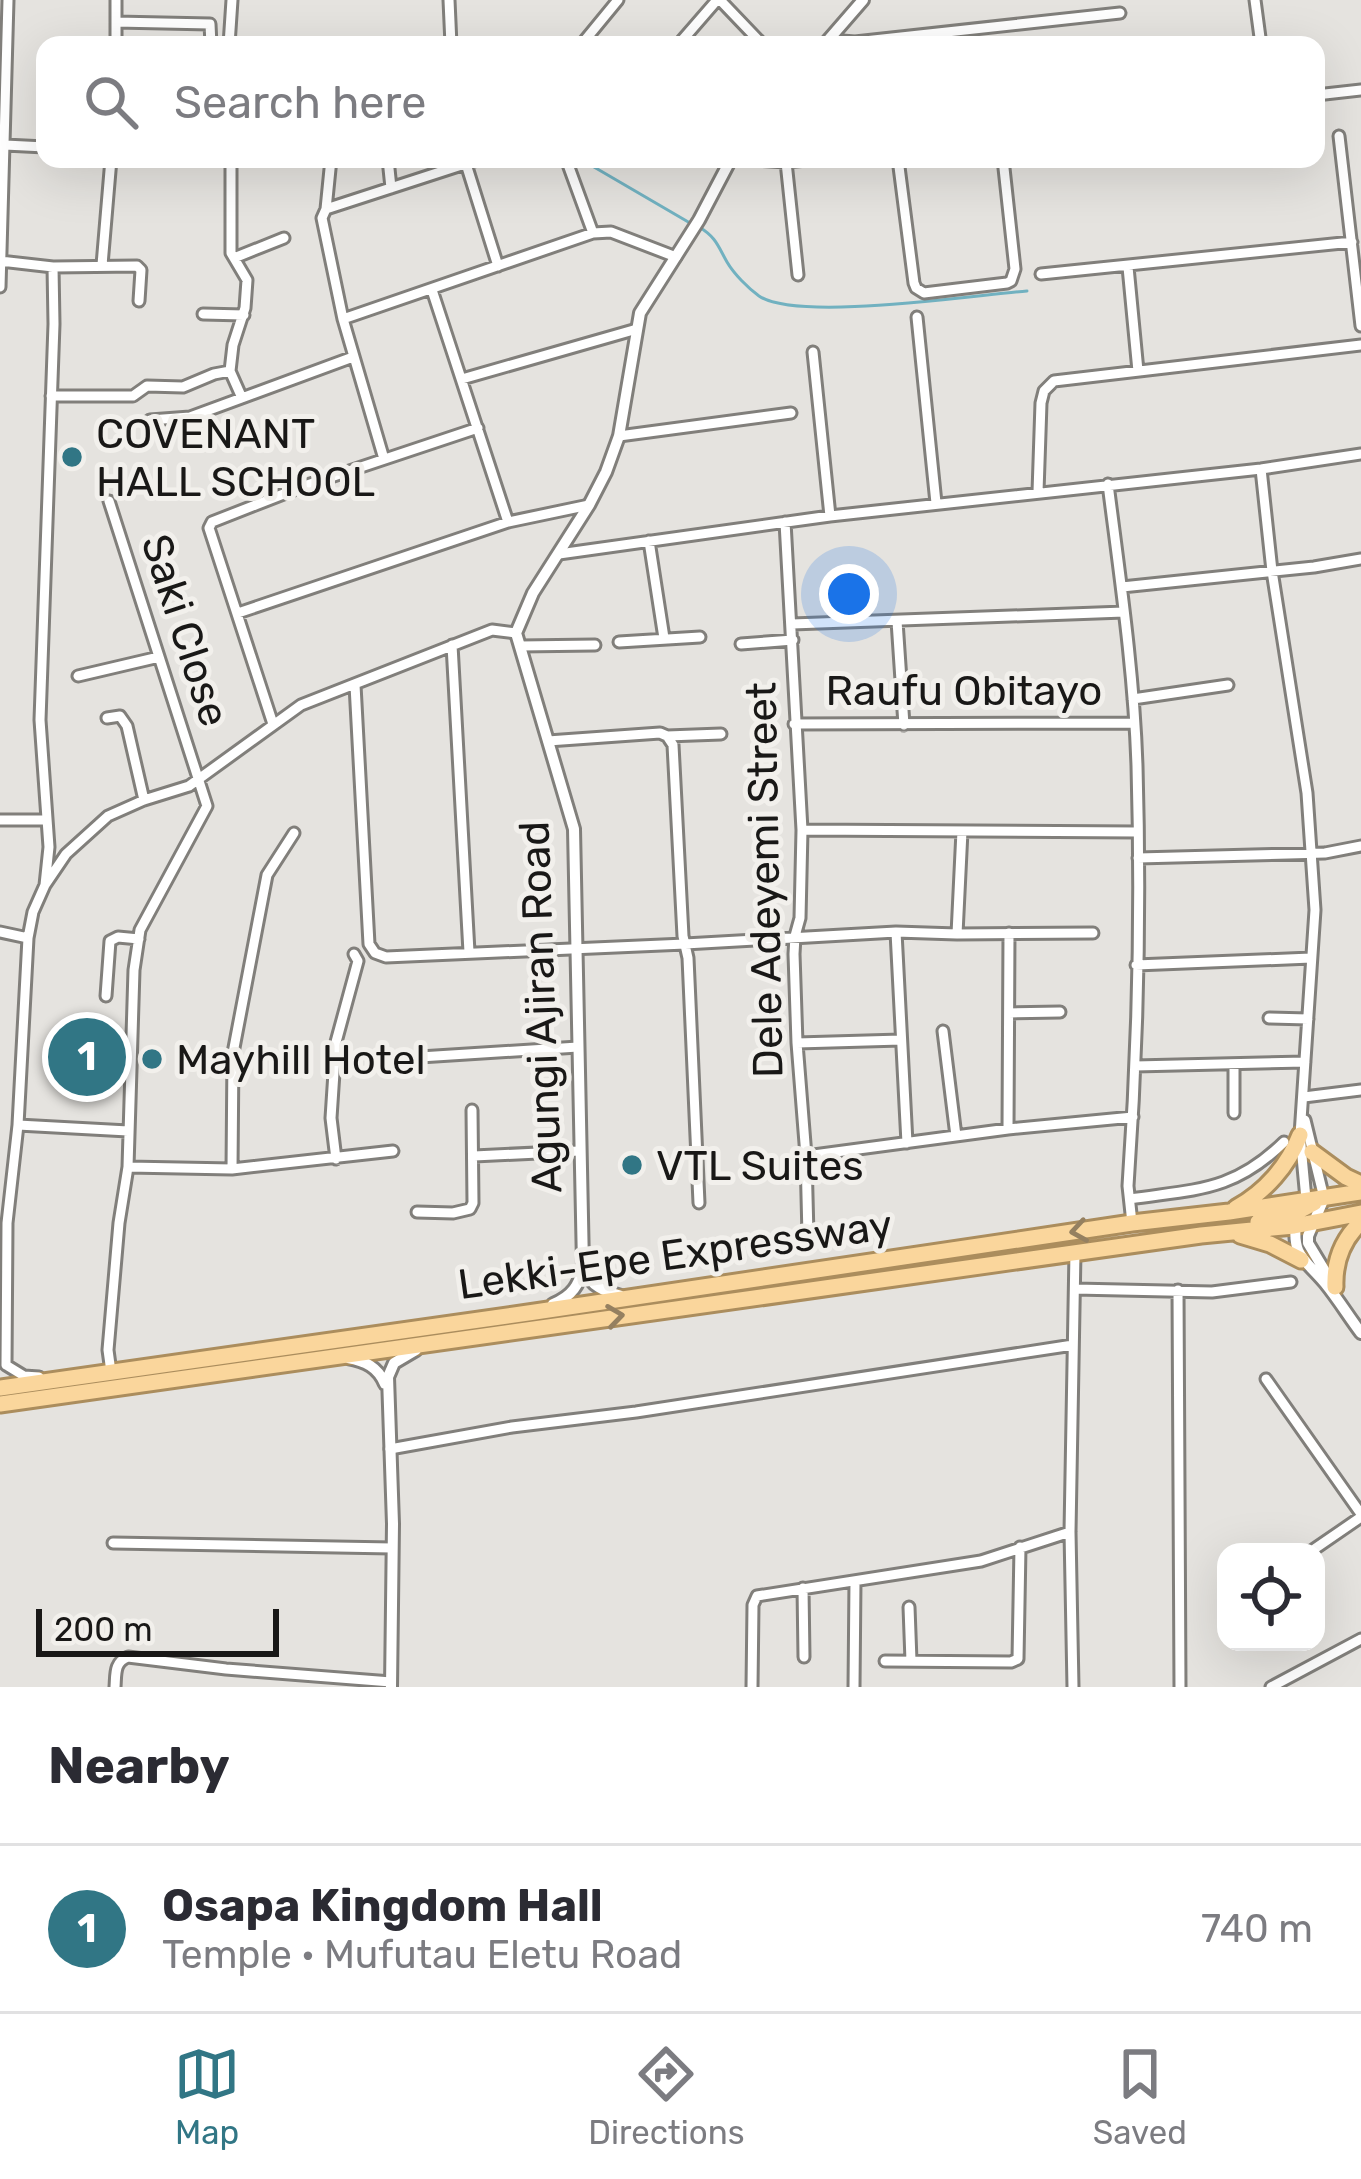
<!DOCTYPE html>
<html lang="en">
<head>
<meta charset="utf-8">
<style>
	body { margin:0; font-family:Rubik,sans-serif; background:#f7f7f7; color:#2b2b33 }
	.controls { position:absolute; right:36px; bottom:36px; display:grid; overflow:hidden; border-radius:24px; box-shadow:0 12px 48px #0002 }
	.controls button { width:108px; height:108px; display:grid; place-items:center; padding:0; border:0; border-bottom:3px solid #e1e1e2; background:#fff; color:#2b2b33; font:60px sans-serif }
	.scale { position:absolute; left:36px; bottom:30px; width:243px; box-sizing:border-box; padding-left:12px; border:6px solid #191817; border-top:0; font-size:33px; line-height:42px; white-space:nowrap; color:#191817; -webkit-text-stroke:9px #f2f0ec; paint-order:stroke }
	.you { position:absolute; left:849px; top:594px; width:42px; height:42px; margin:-30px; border:9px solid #fff; border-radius:50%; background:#1a73e8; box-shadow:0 0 0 18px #1a73e833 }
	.badge { display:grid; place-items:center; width:78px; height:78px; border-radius:50%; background:#317685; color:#fff; font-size:39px; font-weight:700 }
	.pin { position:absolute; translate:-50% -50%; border:6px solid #fff; box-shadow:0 3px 12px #0006 }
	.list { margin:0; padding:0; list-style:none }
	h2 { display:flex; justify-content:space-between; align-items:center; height:156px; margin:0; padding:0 48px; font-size:51px }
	h2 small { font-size:39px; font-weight:400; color:#7c7c81 }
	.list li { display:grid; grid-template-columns:78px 1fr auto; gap:36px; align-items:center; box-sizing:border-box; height:168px; padding:0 48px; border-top:3px solid #e1e1e2 }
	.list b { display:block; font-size:45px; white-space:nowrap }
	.list p { margin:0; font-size:39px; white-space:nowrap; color:#7c7c81 }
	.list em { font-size:39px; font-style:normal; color:#7c7c81 }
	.icon { flex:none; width:66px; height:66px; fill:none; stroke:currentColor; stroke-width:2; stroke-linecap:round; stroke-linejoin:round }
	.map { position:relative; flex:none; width:1361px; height:1687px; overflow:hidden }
	.search { position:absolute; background:#fff; box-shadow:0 12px 48px #0002; left:36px; right:36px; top:36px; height:132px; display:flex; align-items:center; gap:30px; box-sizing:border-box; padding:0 42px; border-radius:24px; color:#7c7c81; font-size:45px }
	.sheet { height:324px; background:#fff }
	nav { display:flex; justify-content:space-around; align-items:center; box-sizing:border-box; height:168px; border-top:3px solid #e1e1e2; background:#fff; font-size:33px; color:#7c7c81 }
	nav a { display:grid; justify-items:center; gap:6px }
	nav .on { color:#317685 }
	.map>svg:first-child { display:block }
</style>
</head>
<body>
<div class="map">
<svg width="1361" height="1687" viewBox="0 0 1361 1687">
	<rect width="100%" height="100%" fill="#e5e3df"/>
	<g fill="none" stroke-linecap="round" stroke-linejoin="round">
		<!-- stream -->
		<path stroke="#71b1c0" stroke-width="3" d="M589 159 594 167 690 223
			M699 227C716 237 718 246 727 262 734 274 748 288 759 296 797 322 974 295 1027 291"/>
		<!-- minor casing -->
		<g stroke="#817f7b" stroke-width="15">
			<path id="minor" d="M449 0 451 45
				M720 0 763 45
				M1255 0 1261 45
				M116 22 210 24 211 45
				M829 40 855 42 1120 13
				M116 45V0
				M229 45 232 0
				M581 45 618 0
				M678 45 717 0
				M1316 95 1361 90
				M1339 136 1361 326
				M5 145 45 147
				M231 159V253L247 280 245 308 233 345 230 371 242 398
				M388 159 391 188
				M566 159 593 233
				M742 159 786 162 817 159
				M898 159 914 283 916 288 924 293 1007 283 1011 281 1015 269 1003 159
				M786 162 798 275
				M466 164 498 266
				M326 209 331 159
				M234 258 284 238
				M0 261 53 267 137 266 141 270 139 301
				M102 265 111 159
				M1128 267 1138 371
				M1041 274 1352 242
				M0 287 8 0
				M432 290 508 522
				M203 314 244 315
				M917 317 936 503
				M343 319 593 233 611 232 676 257
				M813 352 830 516
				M462 379 637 329
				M51 396H133L147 386 183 387 214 374 230 371
				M150 420 190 417 353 357
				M619 436 791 413
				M384 459 343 319 322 218 326 209 480 159
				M1261 469 1272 571 1307 793 1315 910 1300 1135 1306 1199
				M1108 484C1120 578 1134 672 1137 766 1141 906 1138 1047 1128 1186L1132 1223
				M1038 492 1041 403 1044 391 1054 381 1361 345
				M109 501 207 806 140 930 134 970 128 1167 119 1223 108 1350 111 1372
				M785 522 802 830 800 918 795 936 794 954 797 1043 806 1156 808 1236
				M649 541 664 638
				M559 554 830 516 1261 469 1361 454
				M1122 587 1314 567 1361 559
				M238 613 508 522 589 505
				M897 621 904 725
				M792 624 1124 612
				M619 642 700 637
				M741 644 793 640
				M452 645 469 952
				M520 646 595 645
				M78 676 159 657
				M355 685 369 944 375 953 386 957 685 944 896 932 957 934 1093 933
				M1133 699 1228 685
				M107 718 120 716 127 726 144 800
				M273 724 209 528 212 522 304 486 478 428
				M794 724 1134 723
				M667 736 721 734
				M548 741 660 733 667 736 673 745 683 936 688 958 699 1203
				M0 820H47
				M802 830 1137 832
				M1138 858 1325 853 1361 846
				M45 885 66 854 108 816 144 800 189 786 301 705 492 630 516 633
				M0 932 28 938
				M896 932 907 1143
				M957 934 962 831
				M1136 965 1311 958
				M106 996 110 941 118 937 139 939
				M1009 1013 1060 1012
				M1269 1018 1308 1019
				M943 1031 956 1136
				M797 1043 901 1040
				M420 1057 578 1047
				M1234 1065V1113
				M1135 1066 1305 1062
				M1304 1097 1361 1090
				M1305 1120 1324 1198
				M18 1125 128 1131
				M1008 1129 1009 933
				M474 1156 579 1151
				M806 1156 1008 1129 1133 1117
				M336 1159 331 1118 336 1042 358 961 354 954
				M128 1167 232 1169 393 1151
				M232 1169 233 1053 267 875 294 833
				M1130 1199C1196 1189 1233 1192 1284 1142
				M417 1212 453 1213 470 1209 473 1203 472 1110
				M1075 1289 1212 1292 1291 1282
				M1178 1290 1180 1687
				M6 1365 7 1223 18 1125 28 938 33 912 45 885 49 847 40 720 54 324 53 267
				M6 1365 24 1376 39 1377
				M1266 1379 1361 1514
				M390 1449 512 1427 636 1412 1073 1345
				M113 1543 392 1548
				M1310 1552 1361 1517
				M803 1588 804 1657
				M909 1607 911 1661
				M885 1661 1011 1662 1018 1659 1020 1547
				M115 1687C116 1674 114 1662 128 1657L226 1669 391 1682
				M752 1687 753 1605 757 1596 981 1561 1070 1532
				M854 1687 855 1581
				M1073 1687 1070 1532 1075 1252
				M1271 1687 1361 1639"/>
		</g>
		<!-- tertiary casing -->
		<g stroke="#817f7b" stroke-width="16">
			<path id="tertiary" d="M824 45 863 0
				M1324 1198 1308 1236V1243L1332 1283
				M1296 1222C1292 1257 1305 1259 1325 1283 1338 1299 1349 1317 1361 1333
				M585 1270C591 1287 605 1291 621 1296
				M553 1304C572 1296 580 1285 583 1265L574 829 516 633 533 593 589 505 606 472 619 436 640 313 699 220 731 159
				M348 1358C365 1361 378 1367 385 1384
				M391 1687 393 1524 388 1377 394 1363 416 1350"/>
		</g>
		<!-- trunk casing -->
		<g stroke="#ab8d5d" stroke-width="21">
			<path id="trunk" d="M1312 1152 1346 1177 1361 1184
				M1236 1208C1265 1192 1288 1166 1300 1135
				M1258 1222 1299 1211 1314 1203
				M1240 1235 1270 1244 1301 1260
				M1335 1287C1334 1261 1342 1240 1361 1222
				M0 1388 535 1312 1132 1223 1229 1212 1361 1192
				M0 1404 1201 1235 1294 1226 1361 1213"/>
		</g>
		<!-- minor -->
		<use href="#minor" stroke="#fff" stroke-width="9"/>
		<!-- tertiary -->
		<use href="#tertiary" stroke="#fff" stroke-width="10"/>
		<!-- trunk -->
		<use href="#trunk" stroke="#fad69c" stroke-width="15"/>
	</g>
	<!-- one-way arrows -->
	<defs><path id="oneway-chevron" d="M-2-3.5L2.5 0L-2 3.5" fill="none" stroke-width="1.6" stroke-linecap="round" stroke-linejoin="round" transform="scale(3)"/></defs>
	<g stroke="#958060">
		<use href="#oneway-chevron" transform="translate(1079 1231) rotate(171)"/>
		<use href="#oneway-chevron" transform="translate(615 1316) rotate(-8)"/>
	</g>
	<!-- markers -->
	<g fill="#317685" stroke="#f2f0ec" stroke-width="4.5">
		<circle cx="72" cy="457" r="12"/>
		<circle cx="152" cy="1059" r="12"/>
		<circle cx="632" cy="1165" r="12"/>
	</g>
	<g text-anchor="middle" stroke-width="10" stroke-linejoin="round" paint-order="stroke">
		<!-- poi labels -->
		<g font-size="42" fill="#191817" stroke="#f2f0ec" text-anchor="start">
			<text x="96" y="448">COVENANT<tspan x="96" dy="48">HALL SCHOOL</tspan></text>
			<text x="176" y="1074">Mayhill Hotel</text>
			<text x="656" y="1180">VTL Suites</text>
		</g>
		<!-- street labels -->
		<g font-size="42" fill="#191817" stroke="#f2f0ec">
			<text transform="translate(186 630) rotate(72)" y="15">Saki Close</text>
			<text x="964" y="705">Raufu Obitayo</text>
			<text transform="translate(764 880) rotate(-91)" y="15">Dele Adeyemi Street</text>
			<text transform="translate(540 1007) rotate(-92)" y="15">Agungi Ajiran Road</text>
			<text transform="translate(675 1254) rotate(-8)" y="15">Lekki-Epe Expressway</text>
		</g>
	</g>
</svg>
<div class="controls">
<button><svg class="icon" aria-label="locate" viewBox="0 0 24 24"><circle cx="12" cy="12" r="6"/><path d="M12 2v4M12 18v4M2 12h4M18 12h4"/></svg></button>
</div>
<div class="scale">200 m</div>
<div class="you"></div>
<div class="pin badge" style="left:87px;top:1057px">1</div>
<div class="search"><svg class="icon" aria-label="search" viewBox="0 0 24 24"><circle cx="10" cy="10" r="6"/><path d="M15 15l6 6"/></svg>Search here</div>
</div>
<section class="sheet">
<h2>Nearby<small></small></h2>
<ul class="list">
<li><span class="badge">1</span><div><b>Osapa Kingdom Hall</b><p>Temple · Mufutau Eletu Road</p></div><em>740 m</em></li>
</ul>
</section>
<nav>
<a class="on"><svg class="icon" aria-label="map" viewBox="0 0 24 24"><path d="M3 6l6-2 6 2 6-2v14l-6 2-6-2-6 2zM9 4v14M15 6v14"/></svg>Map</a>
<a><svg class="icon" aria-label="directions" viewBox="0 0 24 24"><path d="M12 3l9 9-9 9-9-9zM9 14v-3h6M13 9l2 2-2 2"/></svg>Directions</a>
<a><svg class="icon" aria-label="saved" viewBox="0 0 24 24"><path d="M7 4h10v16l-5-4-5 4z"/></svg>Saved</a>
</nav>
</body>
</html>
